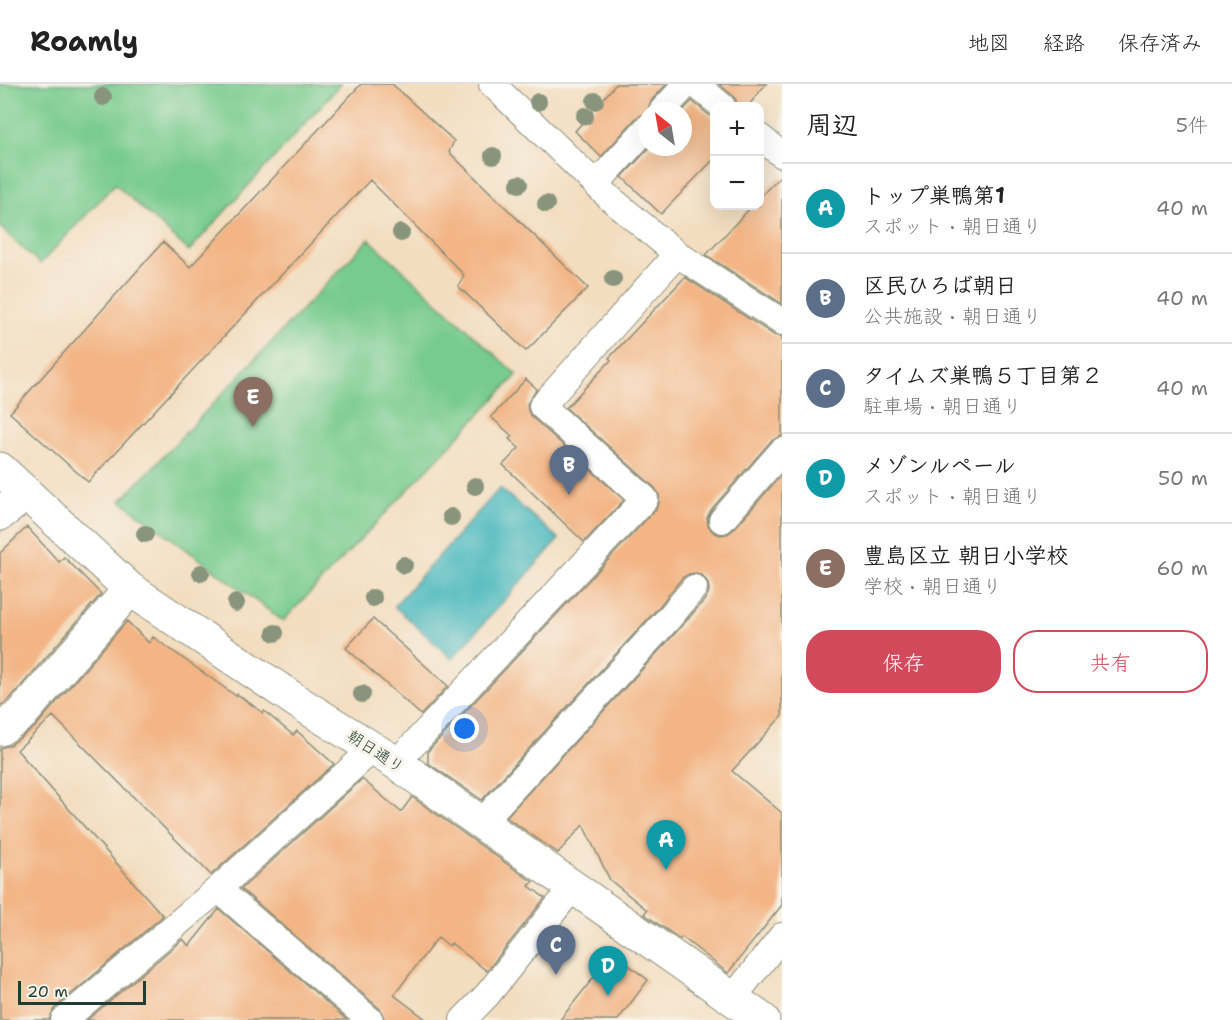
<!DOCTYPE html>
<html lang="ja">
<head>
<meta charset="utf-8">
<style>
	body { margin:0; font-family:"Shantell Sans","Klee One",sans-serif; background:#f6f6f6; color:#222 }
	.controls { position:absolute; right:18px; top:18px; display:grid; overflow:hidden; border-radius:12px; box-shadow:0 6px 24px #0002 }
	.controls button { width:54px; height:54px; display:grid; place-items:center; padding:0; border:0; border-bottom:2px solid #e0e0e0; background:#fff; color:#222; font:30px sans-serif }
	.compass { position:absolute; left:638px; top:18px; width:54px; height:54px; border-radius:50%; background:#fff; box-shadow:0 6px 24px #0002; rotate:329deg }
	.scale { position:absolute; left:18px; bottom:15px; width:128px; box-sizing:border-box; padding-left:6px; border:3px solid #1f3d34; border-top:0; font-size:16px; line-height:21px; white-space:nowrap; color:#1f3d34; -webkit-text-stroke:4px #f7f3e8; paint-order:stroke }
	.you { position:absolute; left:465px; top:645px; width:21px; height:21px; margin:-15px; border:4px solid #fff; border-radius:50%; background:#1a73e8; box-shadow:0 0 0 9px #1a73e833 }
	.badge { display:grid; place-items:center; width:39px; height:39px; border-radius:50%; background:#d1495b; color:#fff; font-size:20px; font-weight:700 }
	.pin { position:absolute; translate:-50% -50px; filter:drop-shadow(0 2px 3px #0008) }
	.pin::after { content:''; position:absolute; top:32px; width:21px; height:18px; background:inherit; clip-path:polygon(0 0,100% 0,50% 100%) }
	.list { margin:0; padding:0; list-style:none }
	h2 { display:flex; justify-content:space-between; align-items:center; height:78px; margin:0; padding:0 24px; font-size:26px }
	h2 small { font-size:20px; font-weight:400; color:#767676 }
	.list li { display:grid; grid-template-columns:39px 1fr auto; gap:18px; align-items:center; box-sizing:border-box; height:90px; padding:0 24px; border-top:2px solid #e0e0e0 }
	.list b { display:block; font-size:22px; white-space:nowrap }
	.list p { margin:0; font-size:20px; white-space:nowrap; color:#767676 }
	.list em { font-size:20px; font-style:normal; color:#767676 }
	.actions { display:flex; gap:12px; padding:18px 24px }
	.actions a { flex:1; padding:14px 0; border:2px solid #d1495b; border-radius:24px; text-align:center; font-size:21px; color:#d1495b }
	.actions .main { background:#d1495b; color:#fff }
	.map { position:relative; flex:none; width:782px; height:936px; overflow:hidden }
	header { display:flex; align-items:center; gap:36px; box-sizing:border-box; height:84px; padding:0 30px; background:#fff; border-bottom:2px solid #e0e0e0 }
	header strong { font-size:28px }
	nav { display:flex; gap:33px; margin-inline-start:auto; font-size:21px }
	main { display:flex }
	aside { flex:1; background:#fff }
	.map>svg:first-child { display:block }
</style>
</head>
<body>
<header>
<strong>Roamly</strong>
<nav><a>地図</a><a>経路</a><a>保存済み</a></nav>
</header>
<main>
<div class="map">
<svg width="782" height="936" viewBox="0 0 782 936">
	<rect width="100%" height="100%" fill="#f7f3e8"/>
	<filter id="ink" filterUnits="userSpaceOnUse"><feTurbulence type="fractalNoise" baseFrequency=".0167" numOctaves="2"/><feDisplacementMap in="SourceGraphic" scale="12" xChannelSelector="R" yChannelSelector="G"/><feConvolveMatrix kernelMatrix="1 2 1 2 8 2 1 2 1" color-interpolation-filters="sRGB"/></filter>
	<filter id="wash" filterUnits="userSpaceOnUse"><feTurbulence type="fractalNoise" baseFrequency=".008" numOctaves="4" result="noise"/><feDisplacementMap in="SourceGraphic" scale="24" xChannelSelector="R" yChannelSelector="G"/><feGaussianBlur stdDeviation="1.35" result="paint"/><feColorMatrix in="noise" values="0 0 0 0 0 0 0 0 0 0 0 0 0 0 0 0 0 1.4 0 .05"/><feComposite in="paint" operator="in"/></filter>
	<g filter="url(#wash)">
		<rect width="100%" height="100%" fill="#f3ddbf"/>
		<!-- green -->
		<path fill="#77cb8e" stroke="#4b8461" stroke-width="1.5" d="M0 0H341L189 167 115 100 40 180 0 143Z
			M369 155 517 291 283 537 121 417Z"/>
		<!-- water -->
		<path fill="#48b8be" stroke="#347a79" stroke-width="1.5" d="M500 404 559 455 452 575 394 522Z"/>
		<g id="blocks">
			<!-- building -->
			<path fill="#f3b585" d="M361 0H392L454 57 449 68 588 204 526 267 458 202 464 191 370 96 88 398 10 329 163 158 190 183Z
				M616 0H667L651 17 647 29 636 34 601 73 575 47Z
				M719 0H766L748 22H737L736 16 732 11Z
				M692 17 714 35V75L661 130 622 93 650 63H683L682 27Z
				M782 90V220L706 171 752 122H759V114Z
				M685 193 774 251 782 253V352L771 357 711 426 707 434 708 441 713 448 720 451 727 450 733 446 782 390V632L732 687 782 729V821L728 889 682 853 680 855 644 830 647 826 610 796 583 741 558 769 506 733 680 544 706 514 709 507 708 499 703 492 697 489 689 490 682 494 658 524 482 716 428 679V667L656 425 659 419V411L655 404 566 324 611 276 609 274Z
				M526 295 537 305 527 320 528 327 532 333 624 416 584 458 503 381 519 364 509 355 512 352 491 333Z
				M27 443 59 478 64 473 101 510 8 617 0 622V469Z
				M373 535 448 602 421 631 346 564Z
				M127 537 149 559 153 553 236 612 237 610 263 629 264 627 293 651 297 647 334 680 211 791 53 632 17 666 163 832 54 925 49 936H0V664L10 661 35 643Z
				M362 695 401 728 412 713 533 798 529 802 545 814 487 887 451 859 449 862 438 853 394 911 427 936H385L380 925 241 805Z
				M219 825 347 936H87L183 855 189 862Z
				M613 869 648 896 618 936H560Z"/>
		</g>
	</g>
	<g filter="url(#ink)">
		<use href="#blocks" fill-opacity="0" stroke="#898d7a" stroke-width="1.5"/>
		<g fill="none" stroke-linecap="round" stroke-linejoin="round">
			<!-- service casing -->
			<g stroke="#898d7a" stroke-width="28">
				<path id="service" d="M492 0 611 115 677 170 782 238
					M695 0 722 22
					M662 27 687 0
					M760 53 782 71
					M596 100 647 44
					M722 436 782 367
					M396 679 645 415 542 322 677 170
					M481 739 669 534 694 504
					M218 805 370 936
					M732 915 782 852
					M64 936 218 805 374 664
					M463 936 488 910 573 803"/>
			</g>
			<!-- minor casing -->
			<g stroke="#898d7a" stroke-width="35">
				<path id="minor" d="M0 385 130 505 301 620 396 679 763 936
					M0 430 26 410
					M0 645 21 631 130 505"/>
			</g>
			<!-- service -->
			<use href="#service" stroke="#fff" stroke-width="26"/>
			<!-- minor -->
			<use href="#minor" stroke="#fff" stroke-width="33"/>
		</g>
		<!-- trees -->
		<g fill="#88947c">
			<circle cx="103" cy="13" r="9"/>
			<circle cx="595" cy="17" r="9"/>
			<circle cx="538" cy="18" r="9"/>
			<circle cx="585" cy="32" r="9"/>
			<circle cx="493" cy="72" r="9"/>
			<circle cx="519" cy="100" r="9"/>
			<circle cx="546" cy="120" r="9"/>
			<circle cx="401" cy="149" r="9"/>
			<circle cx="613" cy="195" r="9"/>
			<circle cx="475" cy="402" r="9"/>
			<circle cx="451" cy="433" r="9"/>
			<circle cx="145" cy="450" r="9"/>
			<circle cx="404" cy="481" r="9"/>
			<circle cx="201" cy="489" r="9"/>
			<circle cx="373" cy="514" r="9"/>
			<circle cx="236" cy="519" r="9"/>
			<circle cx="275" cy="549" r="9"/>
			<circle cx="362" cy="610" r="9"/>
		</g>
	</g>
	<g text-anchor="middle" stroke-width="6" stroke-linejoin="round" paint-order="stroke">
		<!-- street labels -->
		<g font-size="16" fill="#1f3d34" stroke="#f7f3e8">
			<text transform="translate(376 667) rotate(33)" y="6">朝日通り</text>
		</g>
	</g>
</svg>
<div class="controls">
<button>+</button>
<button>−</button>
</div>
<svg class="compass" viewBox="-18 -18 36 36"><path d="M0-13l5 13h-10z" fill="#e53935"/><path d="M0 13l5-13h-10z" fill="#767676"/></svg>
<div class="scale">20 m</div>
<div class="you"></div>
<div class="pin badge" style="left:666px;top:786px;background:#0f9aa8">A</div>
<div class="pin badge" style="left:569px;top:411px;background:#5c6f8a">B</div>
<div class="pin badge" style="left:556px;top:891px;background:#5c6f8a">C</div>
<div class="pin badge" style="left:608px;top:912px;background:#0f9aa8">D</div>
<div class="pin badge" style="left:253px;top:343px;background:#8d6e63">E</div>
</div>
<aside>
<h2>周辺<small>5件</small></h2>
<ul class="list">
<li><span class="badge" style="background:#0f9aa8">A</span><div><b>トップ巣鴨第1</b><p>スポット · 朝日通り</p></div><em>40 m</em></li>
<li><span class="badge" style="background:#5c6f8a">B</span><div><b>区民ひろば朝日</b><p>公共施設 · 朝日通り</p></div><em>40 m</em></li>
<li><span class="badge" style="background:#5c6f8a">C</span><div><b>タイムズ巣鴨５丁目第２</b><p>駐車場 · 朝日通り</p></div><em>40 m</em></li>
<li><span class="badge" style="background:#0f9aa8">D</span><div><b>メゾンルペール</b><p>スポット · 朝日通り</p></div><em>50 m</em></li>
<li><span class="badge" style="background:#8d6e63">E</span><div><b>豊島区立 朝日小学校</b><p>学校 · 朝日通り</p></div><em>60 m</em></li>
</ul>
<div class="actions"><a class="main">保存</a><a>共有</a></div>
</aside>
</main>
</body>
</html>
